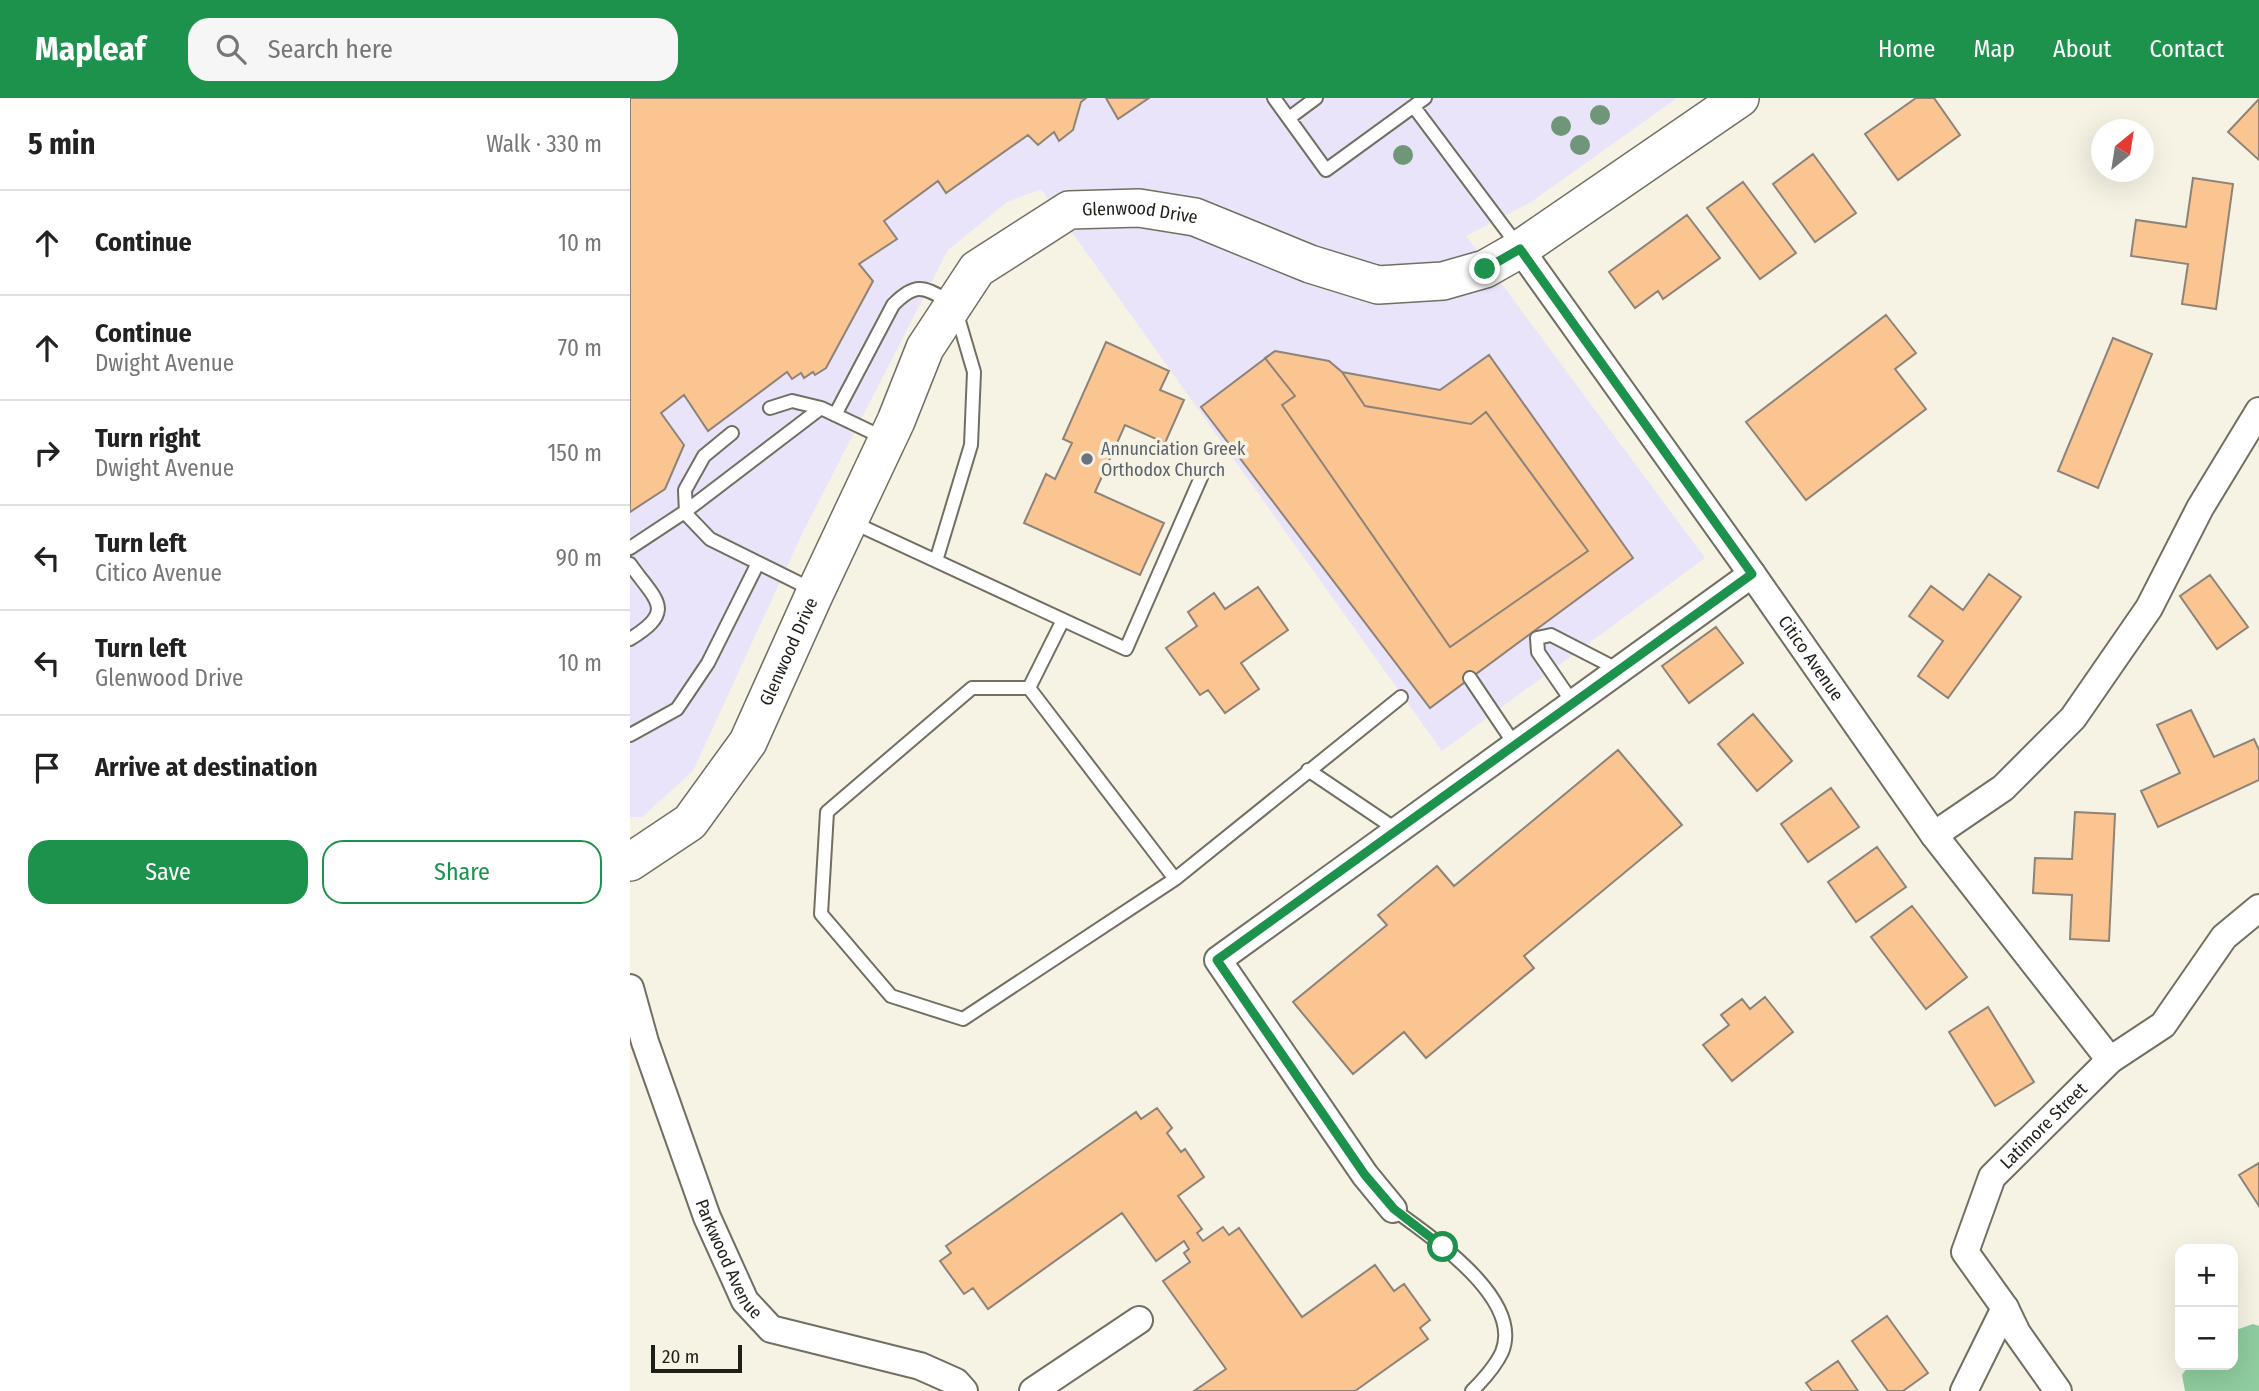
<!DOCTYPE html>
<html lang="en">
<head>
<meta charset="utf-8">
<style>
	body { margin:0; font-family:"Fira Sans Condensed",sans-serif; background:#f6f6f6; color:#222 }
	.controls { position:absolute; right:21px; bottom:21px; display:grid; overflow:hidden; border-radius:14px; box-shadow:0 7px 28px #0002 }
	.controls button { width:63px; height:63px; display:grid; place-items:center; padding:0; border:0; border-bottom:2px solid #e0e0e0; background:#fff; color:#222; font:35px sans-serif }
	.compass { position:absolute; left:1461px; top:21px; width:63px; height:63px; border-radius:50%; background:#fff; box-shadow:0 7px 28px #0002; rotate:30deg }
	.scale { position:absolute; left:21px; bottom:18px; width:91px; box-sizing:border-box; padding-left:7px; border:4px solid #1f1e19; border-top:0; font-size:19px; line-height:24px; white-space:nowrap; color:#1f1e19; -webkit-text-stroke:5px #f6f2e4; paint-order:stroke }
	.stop { position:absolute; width:21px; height:21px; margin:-16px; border:5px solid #1d924c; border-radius:50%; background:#fff }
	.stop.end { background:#1d924c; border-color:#fff; box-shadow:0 2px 7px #0008 }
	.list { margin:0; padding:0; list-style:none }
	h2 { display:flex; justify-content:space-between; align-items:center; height:91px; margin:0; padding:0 28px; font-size:30px }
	h2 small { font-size:23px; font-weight:400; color:#767676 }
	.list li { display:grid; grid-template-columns:46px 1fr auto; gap:21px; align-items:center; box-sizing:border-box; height:105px; padding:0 28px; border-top:2px solid #e0e0e0 }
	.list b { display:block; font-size:26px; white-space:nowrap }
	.list p { margin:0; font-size:23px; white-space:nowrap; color:#767676 }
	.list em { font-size:23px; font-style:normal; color:#767676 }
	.actions { display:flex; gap:14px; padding:21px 28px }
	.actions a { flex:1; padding:16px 0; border:2px solid #1d924c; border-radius:21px; text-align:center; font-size:24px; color:#1d924c }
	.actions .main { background:#1d924c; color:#fff }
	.icon { flex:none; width:38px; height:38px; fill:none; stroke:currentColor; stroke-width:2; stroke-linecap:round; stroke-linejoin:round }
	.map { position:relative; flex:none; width:1629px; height:1293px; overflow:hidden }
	header { display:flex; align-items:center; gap:42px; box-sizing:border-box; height:98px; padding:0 35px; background:#1d924c; color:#fff }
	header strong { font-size:33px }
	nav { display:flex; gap:38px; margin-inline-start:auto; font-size:24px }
	.search { width:490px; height:63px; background:#f6f6f6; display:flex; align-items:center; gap:18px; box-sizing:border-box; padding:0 24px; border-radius:21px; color:#767676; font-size:26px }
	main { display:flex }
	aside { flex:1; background:#fff }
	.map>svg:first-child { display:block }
</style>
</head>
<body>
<header>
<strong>Mapleaf</strong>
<div class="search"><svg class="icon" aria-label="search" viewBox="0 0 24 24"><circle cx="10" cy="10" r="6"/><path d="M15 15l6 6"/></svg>Search here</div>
<nav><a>Home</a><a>Map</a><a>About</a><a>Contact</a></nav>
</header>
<main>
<aside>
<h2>5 min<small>Walk · 330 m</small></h2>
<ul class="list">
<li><svg class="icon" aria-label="ahead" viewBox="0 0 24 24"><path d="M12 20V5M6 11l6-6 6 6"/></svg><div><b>Continue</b></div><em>10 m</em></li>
<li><svg class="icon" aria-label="ahead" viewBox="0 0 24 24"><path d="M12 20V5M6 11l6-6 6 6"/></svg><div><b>Continue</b><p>Dwight Avenue</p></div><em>70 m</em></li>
<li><svg class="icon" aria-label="right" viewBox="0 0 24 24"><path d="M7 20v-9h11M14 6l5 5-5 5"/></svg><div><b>Turn right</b><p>Dwight Avenue</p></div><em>150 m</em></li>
<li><svg class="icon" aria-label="left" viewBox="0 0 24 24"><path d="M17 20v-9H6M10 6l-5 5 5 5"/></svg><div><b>Turn left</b><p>Citico Avenue</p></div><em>90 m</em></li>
<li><svg class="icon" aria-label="left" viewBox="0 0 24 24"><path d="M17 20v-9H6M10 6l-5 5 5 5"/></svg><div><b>Turn left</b><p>Glenwood Drive</p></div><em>10 m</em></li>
<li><svg class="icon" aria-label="arrive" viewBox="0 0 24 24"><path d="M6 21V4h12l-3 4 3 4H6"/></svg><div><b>Arrive at destination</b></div></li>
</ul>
<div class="actions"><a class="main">Save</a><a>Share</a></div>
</aside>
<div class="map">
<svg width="1629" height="1293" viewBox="0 0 1629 1293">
	<rect width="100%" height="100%" fill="#f6f2e4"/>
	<!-- medical -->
	<path fill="#e9e4fa" d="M0 0H1047L901 104 836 138 1075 460 812 653 411 91 377 104 318 152 172 436 63 673 12 719H0Z"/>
	<!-- forest -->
	<path fill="#8fcc9e" d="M1623 1226 1629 1228V1293H1555L1552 1277 1559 1267H1603V1233Z"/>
	<!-- building -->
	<path fill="#fbc592" stroke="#8d8379" stroke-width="2" d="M0 0H456L451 4 443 32 429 43 424 34 408 47 398 37 316 95 308 83 254 123 267 141 229 166 243 183 196 270 185 277 183 274 174 280 171 275 162 281 157 274 78 333 54 297 31 315 54 347 35 391 0 414Z
		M476 0H519L488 21Z
		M1286 0H1304L1330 37 1268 82 1235 36Z
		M1629 1V62L1598 34Z
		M1183 56 1226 115 1185 144 1143 86Z
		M1563 80 1603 86 1586 211 1552 206 1558 166 1501 158 1506 122 1556 129Z
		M1113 84 1166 155 1130 181 1077 110Z
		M1057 117 1090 160 1033 201 1028 193 1005 210 979 174Z
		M1256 217 1286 255 1265 271 1296 311 1176 402 1116 324Z
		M1483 240 1522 256 1468 390 1428 373Z
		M476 244 539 273 530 292 554 302 535 345 495 327 465 394 534 425 510 477 394 425 416 376 425 381 442 345 433 341Z
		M645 253 699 263 712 274 735 308 841 326 856 314 958 453 820 549 652 307 665 298 635 260Z
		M645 253 699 263 712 274 810 292 859 257 1003 460 800 610 571 309Z
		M1359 476 1391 499 1318 600 1288 578 1313 543 1279 518 1301 488 1333 512Z
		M1580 477 1618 529 1587 551 1550 498Z
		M628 489 658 532 611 565 629 591 595 615 578 592 570 597 536 550 567 528 558 514 584 495 595 511Z
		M1086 529 1113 565 1059 605 1032 568Z
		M1561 612 1584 659 1624 641 1629 652V682L1528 729 1511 693 1550 675 1527 627Z
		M1123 616 1162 663 1127 693 1088 646Z
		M988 652 1052 727 894 858 904 870 796 960 774 934 723 976 663 904 757 827 748 817 807 768 824 788Z
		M1201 690 1229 729 1178 764 1151 726Z
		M1445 714 1485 716 1479 843 1440 841 1442 797 1403 795 1405 760 1442 761Z
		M1247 749 1276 789 1226 824 1198 784Z
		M1282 808 1337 879 1296 911 1241 839Z
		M1135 899 1163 934 1102 983 1073 947 1099 927 1091 917 1112 901 1120 911Z
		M1358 909 1404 984 1365 1008 1319 934Z
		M527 1010 542 1030 537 1035 551 1054 555 1051 574 1079 548 1098 572 1131 567 1135 573 1143 593 1129 599 1137 609 1130 672 1219 745 1167 764 1193 774 1186 800 1222 790 1230 798 1241 725 1293H564L596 1271 533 1183 560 1164 554 1155 559 1151 554 1143 526 1163 492 1115 358 1211 343 1190 334 1196 310 1163 321 1155 316 1148 506 1014 511 1021Z
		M1629 1065V1108L1609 1077Z
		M1257 1218 1298 1275 1273 1293H1258L1222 1243Z
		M1208 1263 1228 1293H1182L1176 1285Z"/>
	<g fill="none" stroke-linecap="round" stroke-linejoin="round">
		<!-- lane casing -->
		<g stroke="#716e62" stroke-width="16">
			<path id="lane" d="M644 0 696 72 795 0
				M784 9 888 148
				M659 20 686 0
				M140 310 162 303 191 310 254 340
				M205 317 263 207C288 181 296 191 324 206L344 274 341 347 306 463
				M102 335 74 358 55 392 56 416 80 441 183 492
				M222 424 496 551 572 377
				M0 450 56 413 191 310
				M0 466C26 503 47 512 0 541
				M840 580 885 647
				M399 590 545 781 333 921 261 898 191 816 197 714 342 590H399L433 522
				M943 605 908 554 907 540 921 537 989 572
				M0 637 47 611 78 565 128 465
				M678 672 767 732
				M545 781 771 599
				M763 1111C799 1138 894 1200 872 1254 866 1267 852 1283 842 1293"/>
		</g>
		<!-- street casing -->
		<g stroke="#716e62" stroke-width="30">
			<g id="street">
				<path id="s1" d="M890 151 1122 476 1304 737 1480 962"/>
				<path d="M1304 737 1373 690 1443 620 1519 510 1570 410 1629 313"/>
				<path id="s2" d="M0 890 15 944 77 1119 115 1203 141 1231 290 1268 326 1284 334 1293"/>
				<path d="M763 1111 735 1077 588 862 1122 476"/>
				<path d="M403 1293 509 1222"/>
				<path d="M1334 1293 1375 1210"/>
				<path id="s3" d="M1428 1293 1387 1235 1375 1210 1335 1154 1362 1079 1480 962 1533 927 1594 839 1629 810"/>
			</g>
		</g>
		<!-- secondary casing -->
		<g stroke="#716e62" stroke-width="40">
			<g id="secondary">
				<path id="s4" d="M0 764 60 724 118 644 184 497 266 323 295 250 347 171 439 112 509 110 565 119 680 166 748 187 813 183 855 171 890 151 1110 0"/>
			</g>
		</g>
		<!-- lane -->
		<use href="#lane" stroke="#fff" stroke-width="12"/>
		<!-- street -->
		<use href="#street" stroke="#fff" stroke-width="26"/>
		<!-- secondary -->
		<use href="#secondary" stroke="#fff" stroke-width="37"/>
	</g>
	<!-- trees -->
	<g fill="#6f9679">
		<circle cx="970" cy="17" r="10"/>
		<circle cx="931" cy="28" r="10"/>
		<circle cx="950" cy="47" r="10"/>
		<circle cx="773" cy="57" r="10"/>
	</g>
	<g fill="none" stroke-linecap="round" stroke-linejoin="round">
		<!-- route -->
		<path stroke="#1d924c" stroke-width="9" d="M813 1149 764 1111 735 1077 587 862 1122 476 890 151 855 171"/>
	</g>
	<!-- markers -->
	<circle fill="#6b7280" stroke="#f6f2e4" stroke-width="2.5" cx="457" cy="361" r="7"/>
	<g text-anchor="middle" stroke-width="7" stroke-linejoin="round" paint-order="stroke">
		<!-- street labels -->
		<g font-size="18" fill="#1f1e19" stroke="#f6f2e4">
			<text dy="6" stroke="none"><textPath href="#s4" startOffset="878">Glenwood Drive</textPath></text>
			<text dy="6" stroke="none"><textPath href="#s4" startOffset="270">Glenwood Drive</textPath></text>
			<text dy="6" stroke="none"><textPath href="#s1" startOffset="502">Citico Avenue</textPath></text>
			<text dy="6" stroke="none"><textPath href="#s3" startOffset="320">Latimore Street</textPath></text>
			<text dy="6" stroke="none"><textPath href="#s2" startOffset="289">Parkwood Avenue</textPath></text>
		</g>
		<!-- worship labels -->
		<g font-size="18" fill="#5b616d" stroke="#f6f2e4" text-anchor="start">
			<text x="471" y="357">Annunciation Greek<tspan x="471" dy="21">Orthodox Church</tspan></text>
		</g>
	</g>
</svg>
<div class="controls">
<button>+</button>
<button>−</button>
</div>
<svg class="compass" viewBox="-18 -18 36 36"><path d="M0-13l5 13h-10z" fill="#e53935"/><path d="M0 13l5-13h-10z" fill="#767676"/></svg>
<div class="scale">20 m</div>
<div class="stop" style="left:813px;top:1149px"></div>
<div class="stop end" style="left:855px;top:171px"></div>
</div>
</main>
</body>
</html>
